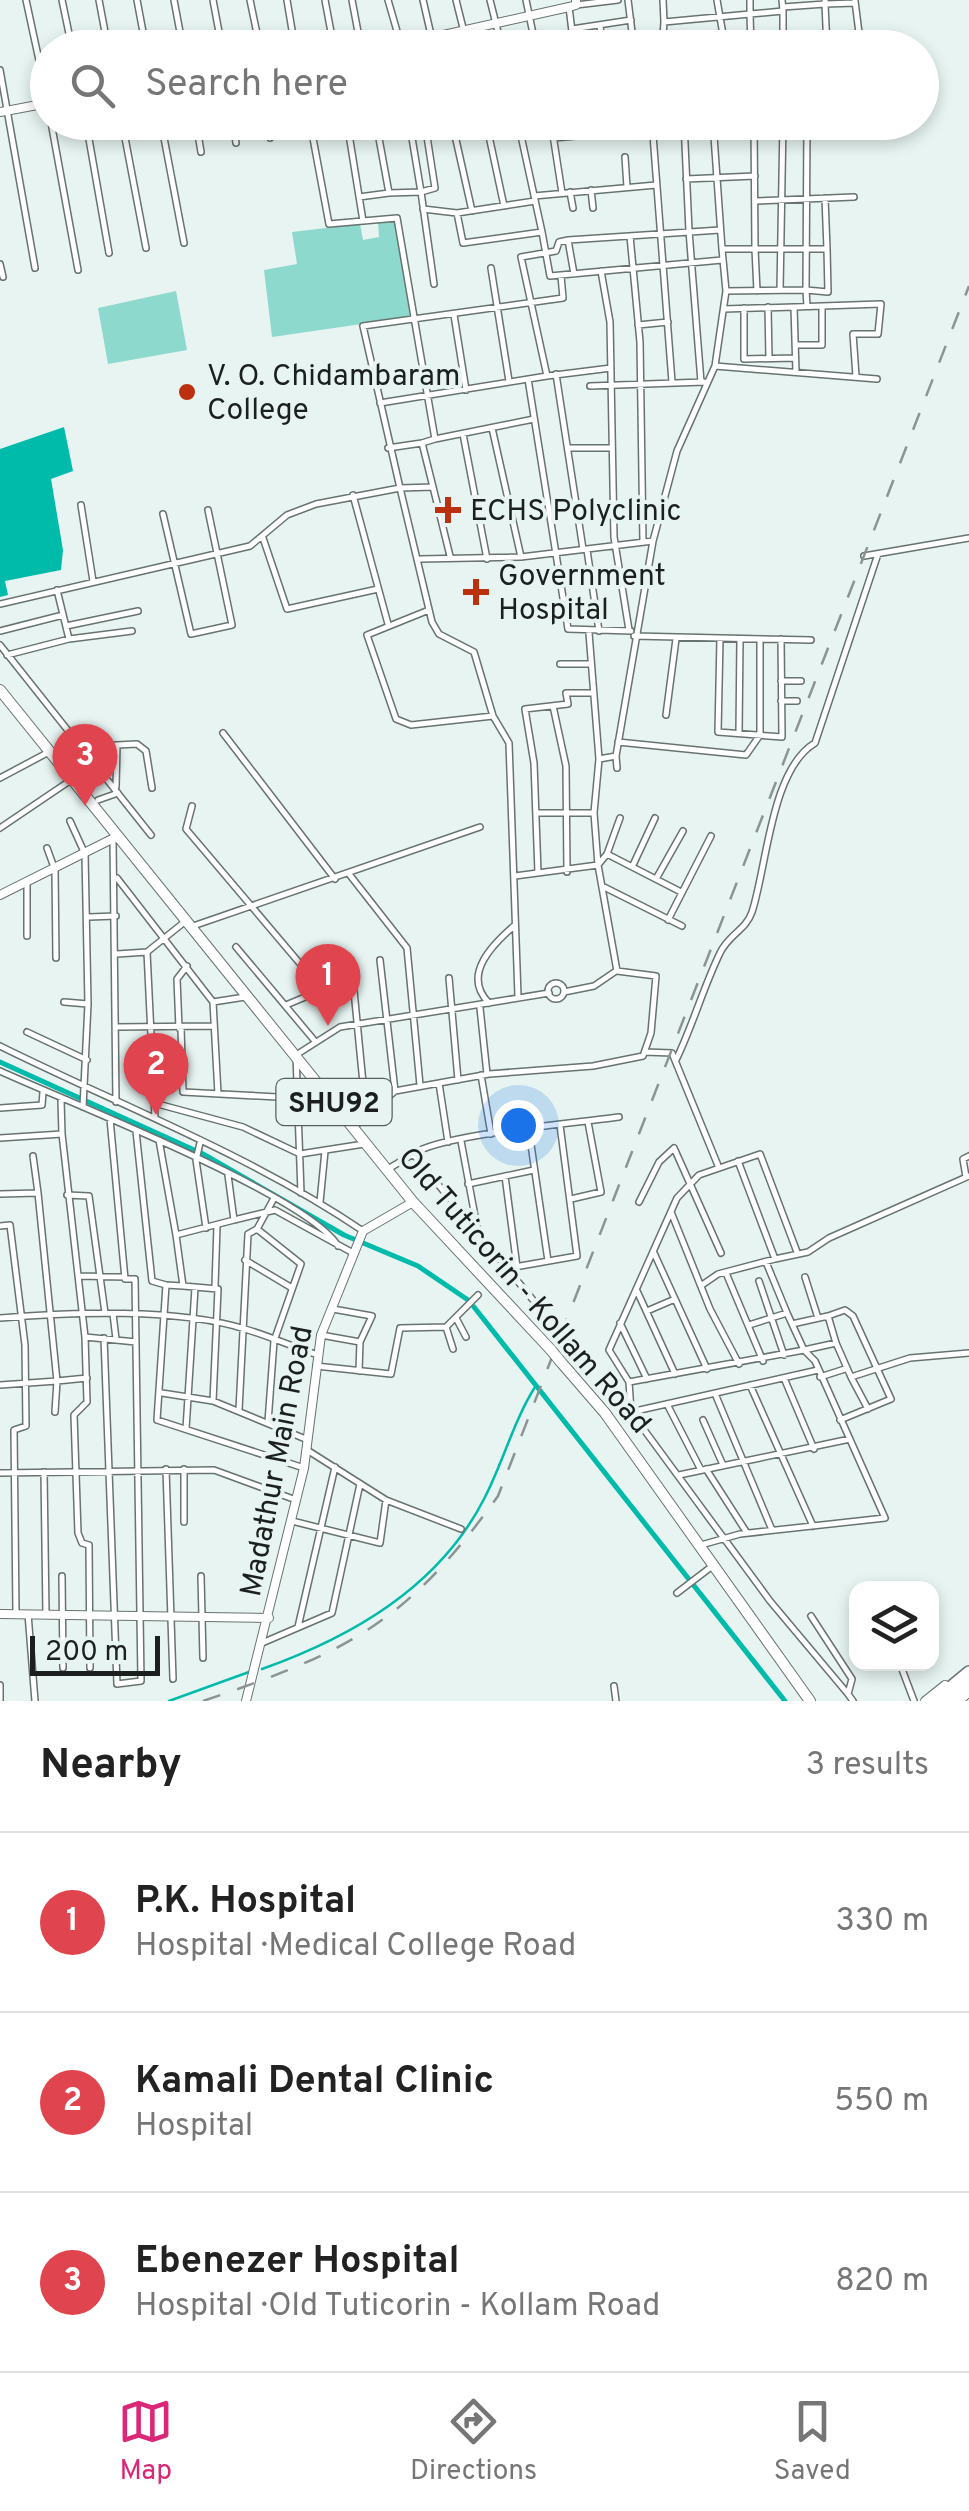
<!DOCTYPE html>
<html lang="en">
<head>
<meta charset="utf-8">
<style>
	body { margin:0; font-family:Overpass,sans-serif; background:#f6f6f6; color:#222 }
	.controls { position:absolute; right:30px; bottom:30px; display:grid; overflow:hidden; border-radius:20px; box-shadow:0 5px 15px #0003 }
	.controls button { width:90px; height:90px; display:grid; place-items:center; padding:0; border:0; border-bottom:2px solid #e0e0e0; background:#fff; color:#222; font:50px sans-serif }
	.scale { position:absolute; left:30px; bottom:25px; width:130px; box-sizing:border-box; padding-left:10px; border:5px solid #1b201f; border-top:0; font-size:28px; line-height:35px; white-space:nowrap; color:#1b201f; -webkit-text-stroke:8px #e7f4f1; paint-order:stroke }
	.you { position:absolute; left:518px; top:1125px; width:35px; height:35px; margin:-25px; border:8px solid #fff; border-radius:50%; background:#1a73e8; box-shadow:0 0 0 15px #1a73e833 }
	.badge { display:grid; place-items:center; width:65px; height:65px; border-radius:50%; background:#db2777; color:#fff; font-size:32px; font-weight:700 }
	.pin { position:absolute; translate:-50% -82px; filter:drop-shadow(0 2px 5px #0008) }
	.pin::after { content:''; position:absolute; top:52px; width:35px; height:30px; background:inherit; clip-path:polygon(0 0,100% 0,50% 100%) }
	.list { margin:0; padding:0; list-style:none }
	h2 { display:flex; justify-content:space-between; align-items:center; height:130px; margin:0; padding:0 40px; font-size:42px }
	h2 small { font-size:32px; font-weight:400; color:#767676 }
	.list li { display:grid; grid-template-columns:65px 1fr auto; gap:30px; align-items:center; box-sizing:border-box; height:180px; padding:0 40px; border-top:2px solid #e0e0e0 }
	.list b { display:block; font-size:38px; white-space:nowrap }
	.list p { margin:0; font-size:32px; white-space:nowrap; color:#767676 }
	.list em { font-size:32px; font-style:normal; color:#767676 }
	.icon { flex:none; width:55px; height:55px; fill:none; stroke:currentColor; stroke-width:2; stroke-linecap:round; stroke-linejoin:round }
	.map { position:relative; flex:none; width:969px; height:1701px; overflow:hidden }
	.search { position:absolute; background:#fff; box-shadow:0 5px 15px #0003; left:30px; right:30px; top:30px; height:110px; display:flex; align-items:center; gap:25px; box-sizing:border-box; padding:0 35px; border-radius:55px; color:#767676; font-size:38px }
	.sheet { height:670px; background:#fff }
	nav { display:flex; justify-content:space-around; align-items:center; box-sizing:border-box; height:140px; border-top:2px solid #e0e0e0; background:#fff; font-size:28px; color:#767676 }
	nav a { display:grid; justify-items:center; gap:5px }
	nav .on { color:#db2777 }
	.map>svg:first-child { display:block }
</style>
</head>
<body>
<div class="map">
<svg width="969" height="1701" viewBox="0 0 969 1701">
	<rect width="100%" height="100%" fill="#e7f4f1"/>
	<!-- green -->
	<path fill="#8dd9cd" d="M395 221 410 317 272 337 264 270 297 264 292 232 360 224 363 240 379 237 378 222Z
		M176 291 187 350 108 364 98 308Z"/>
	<!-- water -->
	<path fill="#0ba" d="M64 427 73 471 51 479 63 550 61 570 5 581 8 595 0 597V449Z"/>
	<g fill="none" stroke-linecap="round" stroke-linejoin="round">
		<!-- stream -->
		<path stroke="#0ba" stroke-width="2.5" d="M262 1669C352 1637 439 1587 484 1499 503 1463 513 1422 535 1387
			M169 1701 249 1672"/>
		<!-- canal -->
		<path stroke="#0ba" stroke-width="5" d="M0 1062 203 1154 344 1235 418 1266 468 1300
			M474 1307 785 1701"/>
		<!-- minor casing -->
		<g stroke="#687371" stroke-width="8">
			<path id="minor" d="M26 0 48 102
				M62 0 72 48
				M99 0 108 48
				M137 0 146 48
				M174 0 183 48
				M213 0 222 48
				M250 0 260 48
				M287 0 295 48
				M325 0 334 48
				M352 0 361 48
				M388 0 401 45
				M423 0 434 48
				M456 0 468 48
				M490 0 502 48
				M526 0 536 48
				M628 0 634 48
				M663 0 664 22 750 14V0
				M717 0 725 46
				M855 1 859 33
				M576 5 618 0
				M569 7 574 48
				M783 7 825 4V0
				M783 11V40
				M600 26 603 48
				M572 29 631 20
				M662 48 664 22
				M714 48 751 44
				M751 48 750 14 783 11 782 0
				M827 48 825 4 855 3
				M0 70 35 268
				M51 122 78 270
				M86 122 109 253
				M122 122 146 248
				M161 122 184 243
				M196 122 201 152
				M233 122 236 143
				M269 122 270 138
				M310 122 329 224 397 218 435 439 422 443 433 487
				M347 122 363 221
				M376 122 389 193 421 192 434 284
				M452 122 472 211
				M486 122 504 206
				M518 122 542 232
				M551 122 562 193
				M652 122 672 382
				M684 122 689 231
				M713 122 722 249
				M455 135 504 122
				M378 136 426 130 435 188 421 192 411 132 410 122
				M554 138 652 129
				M625 157 627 187
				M686 179 755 176
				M591 190 593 208
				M570 192 573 208
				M534 196 656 185
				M359 197 389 193
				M825 198 827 249
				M755 201 854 197
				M423 209 457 213 535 201
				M457 213 463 243 542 232 550 276 722 260
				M689 231 701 382
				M630 236 640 342 643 542
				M568 240 574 274
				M0 264 3 277
				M491 268 509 381
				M601 271 610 322 614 537 629 630
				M780 290 783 122
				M726 291 806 290 807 122
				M757 291 755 249H827L828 292 806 290 807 306
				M822 306 881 304 878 334H853L856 376
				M768 307 769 358
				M744 308V359L795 358
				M724 309 794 307 796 372
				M454 315 466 390
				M638 325 668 322
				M795 345H822V306L795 307
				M715 366 877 379
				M611 368 547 376 521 257 556 251 559 242 568 240 720 230
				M556 374 583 549
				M528 379 568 629 631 631
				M590 386 704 382
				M380 403 547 376
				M492 428 521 557
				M463 434 487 559
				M435 439 534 419
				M388 448 422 443
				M568 448H610
				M353 495 388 624
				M81 505 93 581
				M163 514 191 634 232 625 208 510
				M263 538 287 609 378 589
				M587 550 599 631
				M450 556 433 487 400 488 363 326 563 298 561 276
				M864 556 969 538
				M420 559 521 557 653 541
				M57 590 69 639
				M0 604 250 546 287 515 316 504 400 488 432 622 439 634 474 652 493 716 509 743 518 996
				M429 610 367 635 396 719 411 725 493 716
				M66 626 138 611
				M0 631 63 615
				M589 633 599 759
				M634 636 811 640
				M720 639 718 732 782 737 781 639
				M0 645 151 835
				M7 655 69 639 132 631
				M560 664H591
				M781 681H801
				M781 701H797
				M553 706 566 766 567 872
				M666 715 676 639
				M223 733 335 879
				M739 733 740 639
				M618 742 746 755 760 735V639
				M80 747 117 745
				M616 756 617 768
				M0 778 47 753
				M116 787 117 745 137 744 146 751 152 788
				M98 800 118 793
				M192 806 186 829 302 966
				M537 813H594
				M70 821 85 854 88 1004 83 1107
				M0 828 77 776
				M113 840 116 1102
				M47 848 55 870 56 958
				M607 854 620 818
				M633 865 655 818
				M538 873 534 763 525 709 568 704 566 693H593
				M349 874 407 948 420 1085
				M515 876 598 865 607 854 681 892
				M117 878 213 1002 218 1094
				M656 879 683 831
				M27 883V936
				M604 887 682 926
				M89 917 116 916
				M668 920 711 836
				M196 925 480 827
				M236 947 314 1040
				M147 952 155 1117
				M117 954 147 952 187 920
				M351 960 363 1083
				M380 960 395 1091
				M449 978 458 1080
				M548 991a8 8 0 1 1 16 0a8 8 0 1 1-16 0Z
				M564 992 594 986 616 971
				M64 1002 88 1004
				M213 1002 245 997
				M489 1003C461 975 493 944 515 925
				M286 1005 322 990 354 984
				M480 1008 487 1074
				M117 1027 214 1026
				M179 1028 177 979 187 966
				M181 1028 183 1092 296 1098
				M27 1032 87 1060
				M0 1046C121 1106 251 1155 363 1231
				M645 1052 672 1053 719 1168
				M676 1060C693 1025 703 988 720 953 728 935 746 930 752 912 767 866 771 769 815 743L878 554
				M0 1071C65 1101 308 1195 338 1246
				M481 1075 491 1134
				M439 1083 448 1142
				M61 1100 62 1134
				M154 1103 243 1127 300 1154 364 1144
				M0 1108 42 1105 43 1092
				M354 1127 395 1091 489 1074 593 1066 643 1056 651 1033 656 976 617 971 598 865 594 813 599 759 616 756 653 541 677 451 715 366 726 291 722 249H755L754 122
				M136 1131 152 1281 166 1285
				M529 1131 548 1261
				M0 1138 62 1134 85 1337 87 1402 74 1415 78 1533 82 1543 89 1545 90 1668
				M159 1140 176 1235
				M461 1141 477 1227
				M200 1143 196 1160 206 1228
				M413 1154C442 1134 577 1123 619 1117
				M33 1156 38 1193
				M738 1161 775 1259 808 1252 829 1238 969 1176
				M388 1169 413 1154 538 1306
				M505 1176 517 1267
				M966 1177 963 1159 969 1156
				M468 1184 534 1170
				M301 1193 296 1055 340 1027 549 993
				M0 1194 38 1193 57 1381 0 1385
				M67 1195 89 1196 105 1313
				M571 1199 601 1192 588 1122
				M320 1202 325 1151
				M639 1202 659 1162 674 1148 721 1253
				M671 1212 710 1309 739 1364
				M234 1220 275 1210 353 1253
				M0 1226 10 1225 25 1345 26 1426 14 1430 16 1613
				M257 1229 301 1264 274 1341 268 1422
				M797 1252 760 1154 699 1175 677 1198 609 1350 629 1382 631 1412 770 1601 848 1694
				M654 1253 707 1369
				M245 1260 292 1288
				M766 1262 787 1313
				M509 1268 577 1256 560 1125
				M726 1273 763 1361
				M79 1276 125 1277
				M805 1277 818 1318
				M759 1281 784 1355
				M702 1285 718 1274 775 1259
				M183 1286 166 1285 157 1420 304 1468
				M215 1286 217 1226
				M637 1291 675 1374
				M333 1309 372 1316 360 1342
				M647 1311 675 1299
				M113 1314 116 1339
				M828 1316 845 1310 853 1316 891 1399 840 1420
				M0 1318C70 1312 178 1308 245 1329 269 1336 293 1347 318 1355
				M456 1318 466 1337
				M620 1323 647 1379
				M749 1325 787 1313 792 1324
				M446 1327 453 1349
				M321 1335 360 1342 359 1371
				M85 1337 136 1342
				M104 1338 117 1684 141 1681 135 1279H125L110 1119
				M836 1343 828 1316 792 1324 804 1350 836 1343 851 1377 910 1358 969 1353
				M316 1366 391 1374 400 1328 446 1327 478 1295
				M820 1377 845 1369
				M851 1377 868 1409
				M784 1378 814 1449
				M629 1382 804 1350 815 1361 885 1518 740 1534 701 1545
				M750 1385 813 1526
				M162 1393 213 1401 308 1440
				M716 1396 772 1530
				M213 1401 218 1289 183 1286 176 1235 234 1220 228 1175
				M668 1406 701 1470
				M239 1410 248 1234 257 1229 273 1200
				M55 1412 57 1381 87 1378
				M631 1412 818 1370
				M703 1420 723 1465
				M186 1429 195 1288
				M307 1450 386 1500 461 1529
				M166 1469 173 1679
				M184 1469V1522
				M706 1469 747 1533
				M44 1472 46 1614
				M0 1473 214 1470 296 1500
				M679 1475 850 1439
				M292 1521 380 1543 386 1500
				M62 1576 63 1668
				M201 1576 203 1658
				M677 1593 711 1567
				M28 1614 35 1701
				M811 1616 852 1679 848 1694 853 1701
				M298 1627 335 1467
				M262 1643 332 1613 360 1484
				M900 1664 914 1701
				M0 1685V1701
				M614 1686 616 1701"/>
		</g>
		<!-- tertiary casing -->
		<g stroke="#687371" stroke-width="10">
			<path id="tertiary" d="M385 48 569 7 576 5V0
				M0 112 48 103
				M0 895 118 836
				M0 1614 269 1618
				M246 1701 304 1468 321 1335 363 1231 413 1202
				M925 1701 945 1685
				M959 1701 969 1692"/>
		</g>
		<!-- primary casing -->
		<g stroke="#687371" stroke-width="12">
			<path id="primary" d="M0 690 413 1202 551 1350
				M560 1361 605 1413 810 1701"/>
		</g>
		<!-- trunk casing -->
		<g stroke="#687371" stroke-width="14">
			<path id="trunk" d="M934 1701 969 1672
				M947 1701 969 1682"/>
		</g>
		<!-- minor -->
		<use href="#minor" stroke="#fff" stroke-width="5"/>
		<!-- tertiary -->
		<use href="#tertiary" stroke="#fff" stroke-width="8"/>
		<!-- primary -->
		<use href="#primary" stroke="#fff" stroke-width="10"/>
		<!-- trunk -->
		<use href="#trunk" stroke="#fff" stroke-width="11"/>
		<!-- rail -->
		<path stroke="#8b9492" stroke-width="2.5" stroke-dasharray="18 18" stroke-linecap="butt" d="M203 1701C348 1652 407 1623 498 1496L969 286"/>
		<!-- primary-bridge casing -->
		<g stroke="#687371" stroke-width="12" stroke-linecap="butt">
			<path id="primary-bridge" d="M551 1350 560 1361"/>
		</g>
		<!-- primary-bridge -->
		<use href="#primary-bridge" stroke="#fff" stroke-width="10"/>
	</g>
	<!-- markers -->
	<g fill="#bb300f" stroke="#e7f4f1" stroke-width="4">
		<circle cx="187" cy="392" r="10"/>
		<path d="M443 495h10v10h10v10h-10v10h-10v-10h-10v-10h10z"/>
		<path d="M471 577h10v10h10v10h-10v10h-10v-10h-10v-10h10z"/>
	</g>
	<g text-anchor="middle" stroke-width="8" stroke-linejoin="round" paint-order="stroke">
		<!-- shield labels -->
		<rect fill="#e7f4f1" stroke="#58605e" stroke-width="2.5" x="276.5" y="1079" width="115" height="46" rx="8"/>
		<g font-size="28" font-weight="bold" fill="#1b201f">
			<text x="334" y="1112">SHU92</text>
		</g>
		<!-- poi labels -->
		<g font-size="30" fill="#1b201f" stroke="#e7f4f1" text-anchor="start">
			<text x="207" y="385">V. O. Chidambaram<tspan x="207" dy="34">College</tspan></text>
			<text x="470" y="520">ECHS Polyclinic</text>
			<text x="498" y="585">Government<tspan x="498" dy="34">Hospital</tspan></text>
		</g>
		<!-- street labels -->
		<g font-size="30" fill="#1b201f" stroke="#e7f4f1">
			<text transform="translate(525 1290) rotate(49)" y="10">Old Tuticorin - Kollam Road</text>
			<text transform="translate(276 1461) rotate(-79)" y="10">Madathur Main Road</text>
		</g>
	</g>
</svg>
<div class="controls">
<button><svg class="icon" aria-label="layers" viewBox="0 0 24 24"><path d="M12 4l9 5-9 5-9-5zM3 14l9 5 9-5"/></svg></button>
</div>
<div class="scale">200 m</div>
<div class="you"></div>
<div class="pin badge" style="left:328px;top:1026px;background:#e0444e">1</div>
<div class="pin badge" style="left:156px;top:1115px;background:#e0444e">2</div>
<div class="pin badge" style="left:85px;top:806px;background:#e0444e">3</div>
<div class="search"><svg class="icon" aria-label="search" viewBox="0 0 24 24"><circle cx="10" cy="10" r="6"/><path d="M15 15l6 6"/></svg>Search here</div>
</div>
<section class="sheet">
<h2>Nearby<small>3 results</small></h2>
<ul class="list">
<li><span class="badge" style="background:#e0444e">1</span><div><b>P.K. Hospital</b><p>Hospital · Medical College Road</p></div><em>330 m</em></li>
<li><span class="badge" style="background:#e0444e">2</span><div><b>Kamali Dental Clinic</b><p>Hospital</p></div><em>550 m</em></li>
<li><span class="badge" style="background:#e0444e">3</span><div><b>Ebenezer Hospital</b><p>Hospital · Old Tuticorin - Kollam Road</p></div><em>820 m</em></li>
</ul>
</section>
<nav>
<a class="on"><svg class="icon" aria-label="map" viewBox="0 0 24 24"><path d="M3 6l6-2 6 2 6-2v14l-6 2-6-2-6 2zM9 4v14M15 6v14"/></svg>Map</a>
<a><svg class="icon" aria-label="directions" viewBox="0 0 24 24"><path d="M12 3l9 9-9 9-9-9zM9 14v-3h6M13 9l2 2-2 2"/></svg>Directions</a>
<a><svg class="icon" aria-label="saved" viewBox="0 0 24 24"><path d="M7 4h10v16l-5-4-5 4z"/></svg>Saved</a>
</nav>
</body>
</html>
